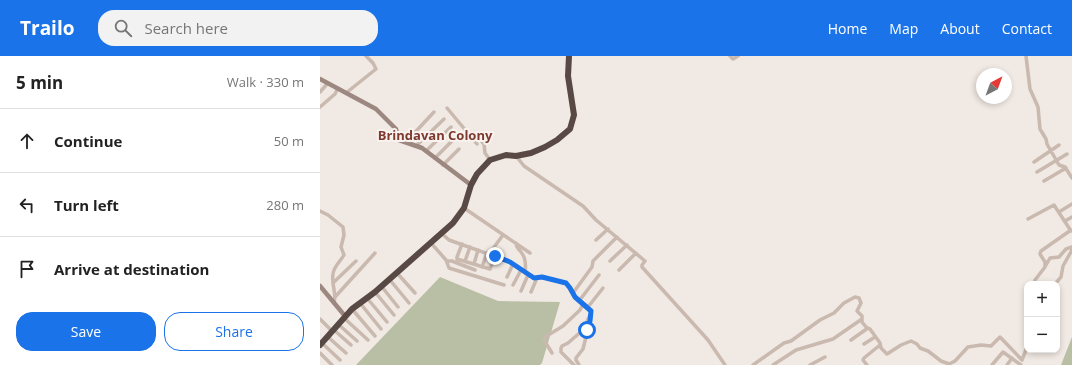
<!DOCTYPE html>
<html lang="en">
<head>
<meta charset="utf-8">
<style>
	body { margin:0; font-family:"Open Sans",sans-serif; background:#f2f2f2; color:#222 }
	.controls { position:absolute; right:12px; bottom:12px; display:grid; overflow:hidden; border-radius:8px; box-shadow:0 2px 6px #0003 }
	.controls button { width:36px; height:36px; display:grid; place-items:center; padding:0; border:0; border-bottom:1px solid #e0e0e0; background:#fff; color:#222; font:20px sans-serif }
	.compass { position:absolute; left:656px; top:12px; width:36px; height:36px; border-radius:50%; background:#fff; box-shadow:0 2px 6px #0003; rotate:41deg }
	.stop { position:absolute; width:12px; height:12px; margin:-9px; border:3px solid #1a73e8; border-radius:50%; background:#fff }
	.stop.end { background:#1a73e8; border-color:#fff; box-shadow:0 1px 4px #0008 }
	.list { margin:0; padding:0; list-style:none }
	h2 { display:flex; justify-content:space-between; align-items:center; height:52px; margin:0; padding:0 16px; font-size:17px }
	h2 small { font-size:13px; font-weight:400; color:#767676 }
	.list li { display:grid; grid-template-columns:26px 1fr auto; gap:12px; align-items:center; box-sizing:border-box; height:64px; padding:0 16px; border-top:1px solid #e0e0e0 }
	.list b { display:block; font-size:15px; white-space:nowrap }
	.list em { font-size:13px; font-style:normal; color:#767676 }
	.actions { display:flex; gap:8px; padding:12px 16px }
	.actions a { flex:1; padding:9px 0; border:1px solid #1a73e8; border-radius:16px; text-align:center; font-size:14px; color:#1a73e8 }
	.actions .main { background:#1a73e8; color:#fff }
	.icon { flex:none; width:22px; height:22px; fill:none; stroke:currentColor; stroke-width:2; stroke-linecap:round; stroke-linejoin:round }
	.map { position:relative; flex:none; width:752px; height:309px; overflow:hidden }
	header { display:flex; align-items:center; gap:24px; box-sizing:border-box; height:56px; padding:0 20px; background:#1a73e8; color:#fff }
	header strong { font-size:19px }
	nav { display:flex; gap:22px; margin-inline-start:auto; font-size:14px }
	.search { width:280px; height:36px; background:#f2f2f2; display:flex; align-items:center; gap:10px; box-sizing:border-box; padding:0 14px; border-radius:16px; color:#767676; font-size:15px }
	main { display:flex }
	aside { flex:1; background:#fff }
	.map>svg:first-child { display:block }
</style>
</head>
<body>
<header>
<strong>Trailo</strong>
<div class="search"><svg class="icon" aria-label="search" viewBox="0 0 24 24"><circle cx="10" cy="10" r="6"/><path d="M15 15l6 6"/></svg>Search here</div>
<nav><a>Home</a><a>Map</a><a>About</a><a>Contact</a></nav>
</header>
<main>
<aside>
<h2>5 min<small>Walk · 330 m</small></h2>
<ul class="list">
<li><svg class="icon" aria-label="ahead" viewBox="0 0 24 24"><path d="M12 20V5M6 11l6-6 6 6"/></svg><div><b>Continue</b></div><em>50 m</em></li>
<li><svg class="icon" aria-label="left" viewBox="0 0 24 24"><path d="M17 20v-9H6M10 6l-5 5 5 5"/></svg><div><b>Turn left</b></div><em>280 m</em></li>
<li><svg class="icon" aria-label="arrive" viewBox="0 0 24 24"><path d="M6 21V4h12l-3 4 3 4H6"/></svg><div><b>Arrive at destination</b></div></li>
</ul>
<div class="actions"><a class="main">Save</a><a>Share</a></div>
</aside>
<div class="map">
<svg width="752" height="309" viewBox="0 0 752 309">
	<rect width="100%" height="100%" fill="#f1e9e3"/>
	<!-- green -->
	<path fill="#b9bfa4" d="M120 221 178 245 240 246 222 307 220 309H36Z
		M752 281V309H741Z"/>
	<g fill="none" stroke-linecap="round" stroke-linejoin="round">
		<!-- street -->
		<path stroke="#c9b9af" stroke-width="3.5" d="M410 0 413 3 418 0
			M706 0 710 33 718 51 720 73 726 83 727 88 739 109 745 111 752 122
			M0 36 8 27
			M26 37 56 13 53 7 46 0
			M0 51 15 38 18 32
			M127 52 157 88
			M150 80 153 77 155 78 164 88 165 97 170 104
			M86 86 114 56
			M97 89 124 63
			M106 95 131 71
			M196 100 204 110 263 150 276 164 325 205 322 209V211L388 284 405 309
			M115 102 139 78
			M714 106 739 89
			M123 109 139 93
			M717 116 747 98
			M724 125 746 112
			M144 152 210 197
			M0 155 8 159 23 171 24 179 21 191 24 199C20 206 14 210 13 218 11 228 17 237 14 247
			M739 156 752 148
			M708 163 734 149 751 175
			M745 165 752 161
			M121 177 129 184 188 205 214 222 222 221 246 227 250 231 255 241 268 251 271 256 270 265 263 293 256 302V304L259 309
			M276 184 288 173
			M111 187 126 204 129 212 184 229
			M196 187C196 192 198 192 201 196 206 202 206 210 205 217
			M142 188 137 201V203L170 213 175 200
			M169 198 183 179
			M127 205H132L155 214
			M145 205 150 191
			M290 205 307 189
			M154 208 158 194
			M726 209 730 202 739 201 746 193 752 191
			M162 211 167 197
			M299 214 316 197
			M77 217 95 237
			M187 221 193 208
			M70 224 89 247
			M14 226 36 205
			M714 228 715 224 725 211V206L720 198 721 195 751 174
			M735 228 741 221 743 210 752 194
			M193 229 201 214
			M62 231 78 251
			M201 235 208 219
			M55 236 74 259
			M211 236 217 222
			M253 237 272 211 273 205 297 181
			M15 241 55 197
			M47 242 67 266
			M259 245 279 219
			M40 247 61 273
			M268 251 283 232
			M32 253 55 280
			M24 262 48 284
			M0 263 12 275
			M18 268 37 285
			M14 274 31 289
			M8 281 26 297
			M531 284 548 272
			M2 287 20 304
			M544 288 555 281
			M0 297 12 309
			M232 297 224 284 225 281 243 270 260 254 263 248
			M702 304 707 291
			M254 309 241 296V292L242 290 248 287 263 274 269 261
			M433 309 464 287 471 285 500 264 514 257 524 247 535 241 539 242 541 247 537 255 542 260V266L546 271 550 273 560 287 561 292 567 298 581 289 591 285 597 288 600 292 608 295 621 305 629 308 635 305 648 291 661 289 671 290 680 281 702 304
			M453 309 476 294 513 283 542 263
			M490 309 505 301
			M547 309 543 304 544 302 560 289
			M672 309 683 296 701 309
			M687 309 692 302"/>
		<!-- secondary -->
		<path stroke="#9c8881" stroke-width="4.5" d="M0 23 56 53 76 73 79 84 102 92 151 129
			M0 230 25 260"/>
		<!-- highway -->
		<path stroke="#584945" stroke-width="6" d="M0 289 32 253 55 236 133 167 144 152 151 129 157 118 170 104 186 99 196 100 211 97 225 91 237 84 250 73 254 59 248 20 249 0"/>
	</g>
	<g fill="none" stroke-linecap="round" stroke-linejoin="round">
		<!-- route -->
		<path stroke="#1a73e8" stroke-width="5" d="M175 200 190 206 214 222 222 221 246 227 250 232 255 241 271 255 270 265 267 274"/>
	</g>
	<g text-anchor="middle" stroke-width="4" stroke-linejoin="round" paint-order="stroke">
		<!-- neighbourhood labels -->
		<g font-size="13" font-weight="bold" fill="#7e3a2f" stroke="#f9f3ef">
			<text x="115" y="84">Brindavan Colony</text>
		</g>
	</g>
</svg>
<div class="controls">
<button>+</button>
<button>−</button>
</div>
<svg class="compass" viewBox="-18 -18 36 36"><path d="M0-13l5 13h-10z" fill="#e53935"/><path d="M0 13l5-13h-10z" fill="#767676"/></svg>
<div class="stop" style="left:267px;top:274px"></div>
<div class="stop end" style="left:175px;top:200px"></div>
</div>
</main>
</body>
</html>
